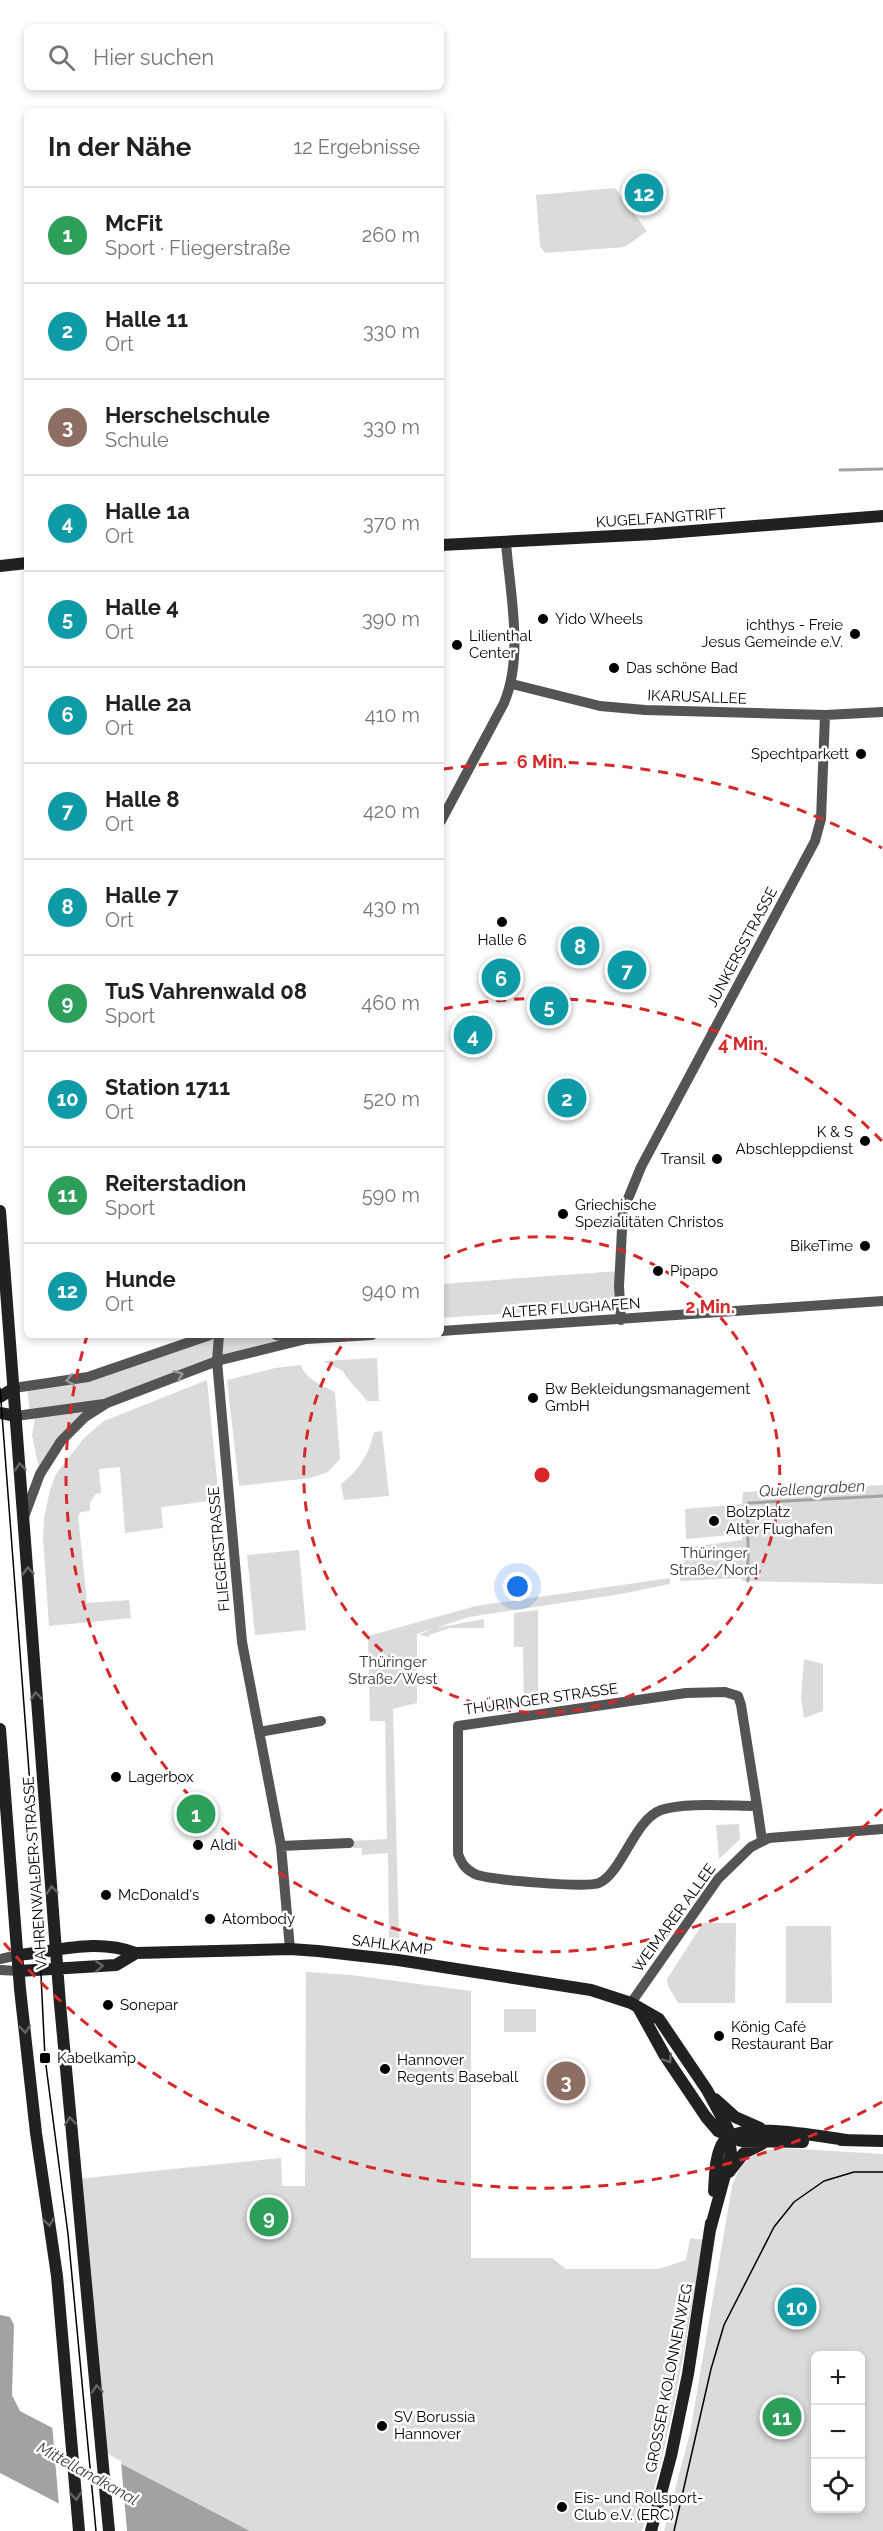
<!DOCTYPE html>
<html lang="de">
<head>
<meta charset="utf-8">
<style>
	body { margin:0; font-family:Raleway,sans-serif; background:#f6f6f6; color:#202124 }
	.controls { position:absolute; right:18px; bottom:18px; display:grid; overflow:hidden; border-radius:9px; box-shadow:0 3px 9px #0003 }
	.controls button { width:54px; height:54px; display:grid; place-items:center; padding:0; border:0; border-bottom:2px solid #e0e0e0; background:#fff; color:#202124; font:30px sans-serif }
	.you { position:absolute; left:518px; top:1587px; width:21px; height:21px; margin:-15px; border:4px solid #fff; border-radius:50%; background:#1a73e8; box-shadow:0 0 0 9px #1a73e833 }
	.badge { display:grid; place-items:center; width:39px; height:39px; border-radius:50%; background:#ea580c; color:#fff; font-size:20px; font-weight:700 }
	.pin { position:absolute; translate:-50% -50%; border:3px solid #fff; box-shadow:0 2px 6px #0006 }
	.list { margin:0; padding:0; list-style:none }
	h2 { display:flex; justify-content:space-between; align-items:center; height:78px; margin:0; padding:0 24px; font-size:26px }
	h2 small { font-size:20px; font-weight:400; color:#757577 }
	.list li { display:grid; grid-template-columns:39px 1fr auto; gap:18px; align-items:center; box-sizing:border-box; height:96px; padding:0 24px; border-top:2px solid #e0e0e0 }
	.list b { display:block; font-size:22px; white-space:nowrap }
	.list p { margin:0; font-size:20px; white-space:nowrap; color:#757577 }
	.list em { font-size:20px; font-style:normal; color:#757577 }
	.icon { flex:none; width:33px; height:33px; fill:none; stroke:currentColor; stroke-width:2; stroke-linecap:round; stroke-linejoin:round }
	.map { position:relative; flex:none; width:883px; height:2531px; overflow:hidden }
	.search { position:absolute; background:#fff; box-shadow:0 3px 9px #0003; left:24px; top:24px; width:420px; height:66px; display:flex; align-items:center; gap:15px; box-sizing:border-box; padding:0 21px; border-radius:9px; color:#757577; font-size:22px }
	.panel { position:absolute; background:#fff; box-shadow:0 3px 9px #0003; left:24px; top:108px; width:420px; height:1230px; border-radius:9px }
	.map>svg:first-child { display:block }
</style>
</head>
<body>
<div class="map">
<svg width="883" height="2531" viewBox="0 0 883 2531">
	<rect width="100%" height="100%" fill="#fff"/>
	<!-- green -->
	<path fill="#dbdbdb" fill-rule="evenodd" d="M615 188 647 231 625 247 545 253 540 246 536 195Z
		M619 1271 620 1306 441 1318V1284Z
		M210 1335H273L306 1339 244 1354 87 1416 40 1474 32 1435 36 1414H30L27 1387 88 1377Z
		M377 1358 379 1401H367C360 1390 347 1381 343 1371L323 1361Z
		M301 1365C306 1380 322 1385 335 1392L340 1459 328 1472 311 1478 239 1486 227 1380 275 1368Z
		M207 1380 219 1500 161 1507 163 1528 125 1533 120 1467 99 1469 101 1493 96 1494 90 1502V1511L81 1512 78 1515 87 1603 129 1600 131 1618 49 1626 43 1538 44 1518 50 1490 56 1474 84 1438 104 1421Z
		M382 1431 389 1496 344 1500 341 1484C360 1469 368 1456 374 1432Z
		M883 1485V1584L742 1581 741 1578 680 1581V1571L684 1570 683 1548 742 1540V1534L686 1539 685 1509 742 1504 743 1492Z
		M299 1550 306 1630 255 1635 247 1555Z
		M670 1578V1584L621 1594 469 1617 436 1628 484 1619V1628H450L429 1635V1637L419 1635 431 1629 417 1634V1703L393 1709 399 1938 389 1939 388 1853 362 1855V1848H353L352 1841 387 1839 385 1721H370L368 1636 476 1606Z
		M538 1610V1698L557 1699V1691H562V1702L524 1707 523 1647H514V1613Z
		M804 1659 823 1664V1711L804 1718 801 1698Z
		M739 1824 740 1839 719 1859 716 1825Z
		M703 1923H736L735 2003H678L668 1986 667 1979Z
		M786 1926H831L832 2003H786Z
		M306 1972 351 1975 471 1991V2258H552L566 2269H659L686 2260 690 2238 703 2240C687 2337 671 2438 642 2531H250L104 2455 76 2179 281 2158 282 2186H305Z
		M504 2009H536V2032H504Z
		M782 2148 883 2154V2531H664L690 2433 732 2186C743 2158 752 2151 782 2148ZM816 2356H860V2508H816Z"/>
	<!-- water -->
	<path fill="#a2a2a2" d="M0 2315 10 2317 14 2325 12 2395 20 2411 250 2531H112L0 2473Z"/>
	<!-- pier -->
	<path fill="#fff" d="M52 2424 121 2461 127 2531H105L59 2506Z"/>
	<g fill="none" stroke-linecap="round" stroke-linejoin="round">
		<!-- stream -->
		<path stroke="#a2a2a2" stroke-width="3" d="M840 470 883 469
			M748 1581V1503L883 1496"/>
		<!-- street -->
		<path stroke="#545454" stroke-width="10" d="M512 684 600 706 645 710 825 715 883 712
			M441 821 504 703C524 656 510 593 506 543
			M621 1320 619 1286 623 1211 641 1167 815 841 821 819 825 715
			M441 1331 883 1301
			M219 1335 217 1361 242 1642 281 1846 290 1949
			M276 1335 306 1339 372 1335
			M14 1388 88 1377 210 1335
			M16 1416 104 1404
			M24 1517 40 1474 61 1441 85 1417 107 1403 217 1361 306 1339
			M725 1692 738 1696 741 1705 757 1806C731 1806 684 1802 661 1810 634 1820 622 1873 599 1883 587 1888 488 1880 475 1874 465 1869 462 1864 458 1854V1726L686 1693Z
			M259 1732 321 1721
			M757 1806 762 1840
			M281 1846 349 1843
			M0 1959 18 1955
			M0 1970 19 1971
			M631 2003 718 1879 751 1847 769 1838 883 1829"/>
		<!-- secondary -->
		<path stroke="#212121" stroke-width="12" d="M441 545 654 534 883 516
			M0 566 27 563
			M0 1211 60 2004 109 2531
			M0 1397 14 1388
			M0 1413 16 1416
			M0 1729 20 1989 36 2133 57 2276 79 2531
			M18 1955C59 1951 96 1938 136 1953L290 1949 318 1951 398 1960 591 1990 631 2003 659 2019 707 2090 728 2129 731 2153 710 2230
			M19 1971 116 1965 136 1953
			M639 2009 665 2056 706 2117 718 2131 741 2141 803 2142
			M715 2099 735 2117 760 2128
			M841 2140 883 2141
			M729 2172 744 2153 762 2144
			M714 2191C715 2176 715 2153 724 2141 740 2120 822 2137 847 2140
			M651 2531 671 2456 688 2374 711 2223"/>
		<!-- tram -->
		<path stroke="#000" stroke-width="1.5" d="M0 1388 35 1851 45 2058 68 2234 96 2531
			M674 2531 711 2369 724 2325 774 2227 794 2202 824 2181 854 2172H883"/>
	</g>
	<!-- one-way arrows -->
	<defs><path id="oneway-chevron" d="M-2-3.5L2.5 0L-2 3.5" fill="none" stroke-width="1.6" stroke-linecap="round" stroke-linejoin="round" transform="scale(1.5)"/></defs>
	<g stroke="#989898">
		<use href="#oneway-chevron" transform="translate(179 1375) rotate(-22)"/>
		<use href="#oneway-chevron" transform="translate(70 1380) rotate(169)"/>
	</g>
	<g stroke="#646464">
		<use href="#oneway-chevron" transform="translate(20 1467) rotate(-95)"/>
		<use href="#oneway-chevron" transform="translate(28 1571) rotate(-93)"/>
		<use href="#oneway-chevron" transform="translate(36 1696) rotate(-95)"/>
		<use href="#oneway-chevron" transform="translate(52 1890) rotate(-95)"/>
		<use href="#oneway-chevron" transform="translate(99 1966) rotate(-3)"/>
		<use href="#oneway-chevron" transform="translate(25 2029) rotate(84)"/>
		<use href="#oneway-chevron" transform="translate(668 2059) rotate(57)"/>
		<use href="#oneway-chevron" transform="translate(70 2121) rotate(-96)"/>
		<use href="#oneway-chevron" transform="translate(49 2222) rotate(82)"/>
		<use href="#oneway-chevron" transform="translate(97 2389) rotate(-95)"/>
		<use href="#oneway-chevron" transform="translate(76 2496) rotate(85)"/>
	</g>
	<!-- distance rings -->
	<g fill="none" stroke="#d62828" stroke-width="3" stroke-dasharray="10 8">
		<path d="M441 1259A238 238 0 1 1 349 1335"/>
		<path d="M882 1809A476 476 0 0 1 87 1336M443 1009A476 476 0 0 1 882 1141"/>
		<path d="M882 2102A713 713 0 0 1 4 1943M443 769A713 713 0 0 1 882 848"/>
	</g>
	<!-- markers -->
	<g fill="#000" stroke="#fff" stroke-width="2">
		<circle cx="543" cy="619" r="6"/>
		<circle cx="855" cy="634" r="6"/>
		<circle cx="457" cy="645" r="6"/>
		<circle cx="614" cy="668" r="6"/>
		<circle cx="861" cy="754" r="6"/>
		<circle cx="502" cy="922" r="6"/>
		<circle cx="865" cy="1141" r="6"/>
		<circle cx="717" cy="1159" r="6"/>
		<circle cx="563" cy="1214" r="6"/>
		<circle cx="865" cy="1246" r="6"/>
		<circle cx="658" cy="1271" r="6"/>
		<circle cx="533" cy="1398" r="6"/>
		<circle cx="714" cy="1521" r="6"/>
		<circle cx="116" cy="1777" r="6"/>
		<circle cx="198" cy="1845" r="6"/>
		<circle cx="106" cy="1895" r="6"/>
		<circle cx="210" cy="1919" r="6"/>
		<circle cx="108" cy="2005" r="6"/>
		<circle cx="719" cy="2036" r="6"/>
		<rect x="39" y="2052" width="12" height="12" rx="3"/>
		<circle cx="385" cy="2069" r="6"/>
		<circle cx="382" cy="2426" r="6"/>
		<circle cx="562" cy="2507" r="6"/>
	</g>
	<g text-anchor="middle" stroke-width="5" stroke-linejoin="round" paint-order="stroke">
		<!-- street labels -->
		<g font-size="15" fill="#000" stroke="#fff">
			<text transform="translate(661 518) rotate(-4)" y="5">KUGELFANGTRIFT</text>
			<text transform="translate(697 697) rotate(2)" y="5">IKARUSALLEE</text>
			<text transform="translate(742 947) rotate(-62)" y="5">JUNKERSSTRASSE</text>
			<text transform="translate(571 1308) rotate(-4)" y="5">ALTER FLUGHAFEN</text>
			<text transform="translate(219 1549) rotate(-95)" y="5">FLIEGERSTRASSE</text>
			<text transform="translate(541 1699) rotate(-8)" y="5">THÜRINGER STRASSE</text>
			<text transform="translate(35 1873) rotate(-94)" y="5">VAHRENWALDER STRASSE</text>
			<text transform="translate(674 1918) rotate(-54)" y="5">WEIMARER ALLEE</text>
			<text transform="translate(392 1945) rotate(7)" y="5">SAHLKAMP</text>
			<text transform="translate(669 2378) rotate(-79)" y="5">GROSSER KOLONNENWEG</text>
		</g>
		<!-- poi labels -->
		<g font-size="15" fill="#000" stroke="#fff" text-anchor="start">
			<text x="555" y="624">Yido Wheels</text>
			<text x="843" y="630" text-anchor="end">ichthys - Freie<tspan x="843" dy="17">Jesus Gemeinde e.V.</tspan></text>
			<text x="469" y="641">Lilienthal<tspan x="469" dy="17">Center</tspan></text>
			<text x="626" y="673">Das schöne Bad</text>
			<text x="849" y="759" text-anchor="end">Spechtparkett</text>
			<text x="502" y="945" text-anchor="middle">Halle 6</text>
			<text x="853" y="1137" text-anchor="end">K &amp; S<tspan x="853" dy="17">Abschleppdienst</tspan></text>
			<text x="705" y="1164" text-anchor="end">Transil</text>
			<text x="575" y="1210">Griechische<tspan x="575" dy="17">Spezialitäten Christos</tspan></text>
			<text x="853" y="1251" text-anchor="end">BikeTime</text>
			<text x="670" y="1276">Pipapo</text>
			<text x="545" y="1394">Bw Bekleidungsmanagement<tspan x="545" dy="17">GmbH</tspan></text>
			<text x="726" y="1517">Bolzplatz<tspan x="726" dy="17">Alter Flughafen</tspan></text>
			<text x="128" y="1782">Lagerbox</text>
			<text x="210" y="1850">Aldi</text>
			<text x="118" y="1900">McDonald's</text>
			<text x="222" y="1924">Atombody</text>
			<text x="120" y="2010">Sonepar</text>
			<text x="731" y="2032">König Café<tspan x="731" dy="17">Restaurant Bar</tspan></text>
			<text x="57" y="2063">Kabelkamp</text>
			<text x="397" y="2065">Hannover<tspan x="397" dy="17">Regents Baseball</tspan></text>
			<text x="394" y="2422">SV Borussia<tspan x="394" dy="17">Hannover</tspan></text>
			<text x="574" y="2503">Eis- und Rollsport-<tspan x="574" dy="17">Club e.V. (ERC)</tspan></text>
		</g>
		<!-- park labels -->
		<g font-size="15" fill="#323232" stroke="#fff">
			<text x="714" y="1558">Thüringer<tspan x="714" dy="17">Straße/Nord</tspan></text>
			<text x="393" y="1667">Thüringer<tspan x="393" dy="17">Straße/West</tspan></text>
		</g>
		<!-- water labels -->
		<g font-size="16" font-style="italic" fill="#434343" stroke="#fff">
			<text transform="translate(812 1488) rotate(-3)" y="6">Quellengraben</text>
			<text transform="translate(88 2473) rotate(29)" y="6">Mittellandkanal</text>
		</g>
	</g>
	<circle cx="542" cy="1475" r="9" fill="#d62828" stroke="#fff" stroke-width="3"/>
	<g font-size="18" text-anchor="middle" font-weight="bold" fill="#d62828" stroke="#fff" stroke-width="5" stroke-linejoin="round" paint-order="stroke">
		<text x="542" y="768">6 Min.</text>
		<text x="743" y="1050">4 Min.</text>
		<text x="710" y="1313">2 Min.</text>
	</g>
</svg>
<div class="controls">
<button>+</button>
<button>−</button>
<button><svg class="icon" aria-label="locate" viewBox="0 0 24 24"><circle cx="12" cy="12" r="6"/><path d="M12 2v4M12 18v4M2 12h4M18 12h4"/></svg></button>
</div>
<div class="you"></div>
<div class="pin badge" style="left:196px;top:1814px;background:#2e9e5b">1</div>
<div class="pin badge" style="left:567px;top:1098px;background:#0f9aa8">2</div>
<div class="pin badge" style="left:566px;top:2081px;background:#8d6e63">3</div>
<div class="pin badge" style="left:473px;top:1035px;background:#0f9aa8">4</div>
<div class="pin badge" style="left:549px;top:1006px;background:#0f9aa8">5</div>
<div class="pin badge" style="left:501px;top:978px;background:#0f9aa8">6</div>
<div class="pin badge" style="left:627px;top:970px;background:#0f9aa8">7</div>
<div class="pin badge" style="left:580px;top:946px;background:#0f9aa8">8</div>
<div class="pin badge" style="left:269px;top:2217px;background:#2e9e5b">9</div>
<div class="pin badge" style="left:797px;top:2307px;background:#0f9aa8">10</div>
<div class="pin badge" style="left:782px;top:2417px;background:#2e9e5b">11</div>
<div class="pin badge" style="left:644px;top:193px;background:#0f9aa8">12</div>
<div class="search"><svg class="icon" aria-label="search" viewBox="0 0 24 24"><circle cx="10" cy="10" r="6"/><path d="M15 15l6 6"/></svg>Hier suchen</div>
<section class="panel">
<h2>In der Nähe<small>12 Ergebnisse</small></h2>
<ul class="list">
<li><span class="badge" style="background:#2e9e5b">1</span><div><b>McFit</b><p>Sport · Fliegerstraße</p></div><em>260 m</em></li>
<li><span class="badge" style="background:#0f9aa8">2</span><div><b>Halle 11</b><p>Ort</p></div><em>330 m</em></li>
<li><span class="badge" style="background:#8d6e63">3</span><div><b>Herschelschule</b><p>Schule</p></div><em>330 m</em></li>
<li><span class="badge" style="background:#0f9aa8">4</span><div><b>Halle 1a</b><p>Ort</p></div><em>370 m</em></li>
<li><span class="badge" style="background:#0f9aa8">5</span><div><b>Halle 4</b><p>Ort</p></div><em>390 m</em></li>
<li><span class="badge" style="background:#0f9aa8">6</span><div><b>Halle 2a</b><p>Ort</p></div><em>410 m</em></li>
<li><span class="badge" style="background:#0f9aa8">7</span><div><b>Halle 8</b><p>Ort</p></div><em>420 m</em></li>
<li><span class="badge" style="background:#0f9aa8">8</span><div><b>Halle 7</b><p>Ort</p></div><em>430 m</em></li>
<li><span class="badge" style="background:#2e9e5b">9</span><div><b>TuS Vahrenwald 08</b><p>Sport</p></div><em>460 m</em></li>
<li><span class="badge" style="background:#0f9aa8">10</span><div><b>Station 1711</b><p>Ort</p></div><em>520 m</em></li>
<li><span class="badge" style="background:#2e9e5b">11</span><div><b>Reiterstadion</b><p>Sport</p></div><em>590 m</em></li>
<li><span class="badge" style="background:#0f9aa8">12</span><div><b>Hunde</b><p>Ort</p></div><em>940 m</em></li>
</ul>
</section>
</div>
</body>
</html>
